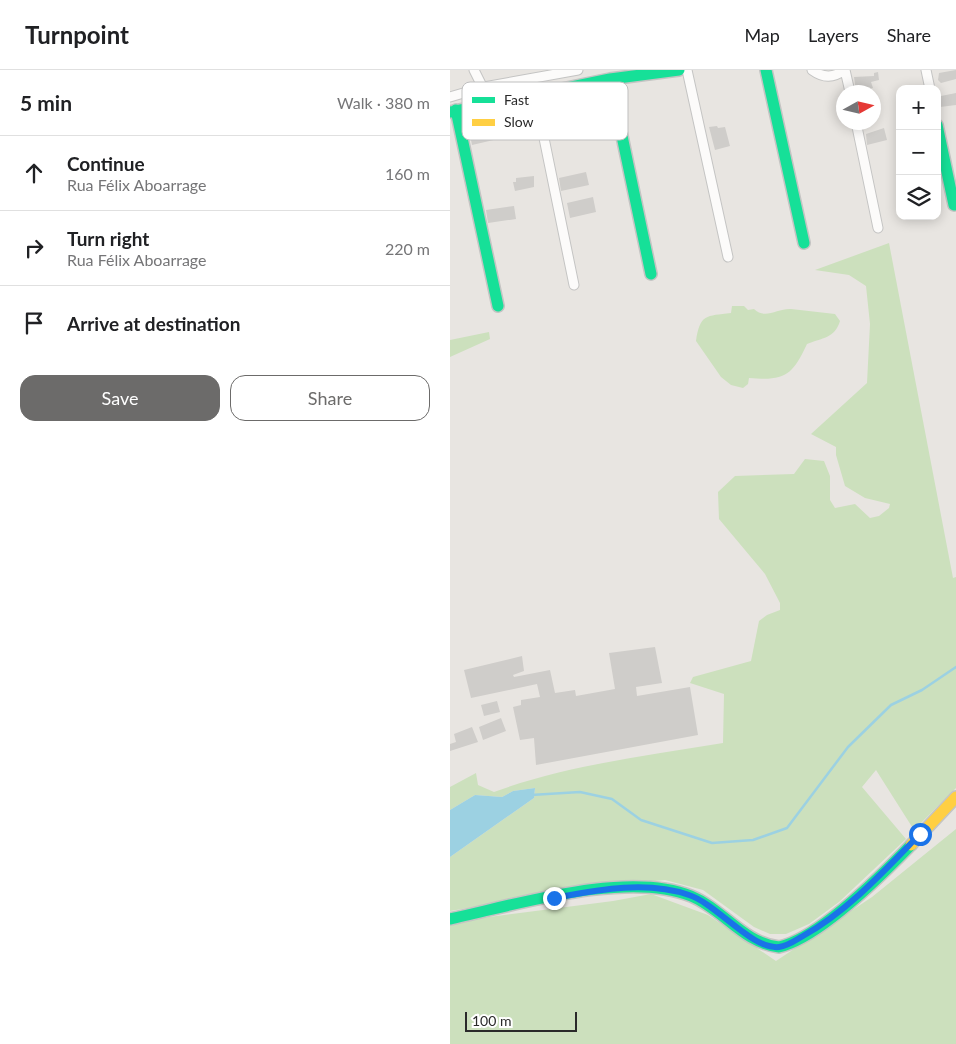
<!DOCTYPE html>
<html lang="en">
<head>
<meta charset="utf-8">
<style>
	body { margin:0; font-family:Lato,sans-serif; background:#f2f2f2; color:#202124 }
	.controls { position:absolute; right:15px; top:15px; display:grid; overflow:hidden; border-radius:10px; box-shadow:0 2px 12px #0003 }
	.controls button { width:45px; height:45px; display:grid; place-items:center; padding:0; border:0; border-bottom:1px solid #e0e0e0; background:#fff; color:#202124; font:25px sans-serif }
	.compass { position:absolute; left:386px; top:15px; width:45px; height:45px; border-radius:50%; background:#fff; box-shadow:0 2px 12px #0003; rotate:82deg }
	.scale { position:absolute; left:15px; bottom:12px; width:112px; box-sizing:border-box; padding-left:5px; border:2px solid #2a2a2a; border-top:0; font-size:14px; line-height:18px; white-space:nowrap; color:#2a2a2a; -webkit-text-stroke:4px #fff; paint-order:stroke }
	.stop { position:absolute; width:15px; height:15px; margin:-11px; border:4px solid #1a73e8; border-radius:50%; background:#fff }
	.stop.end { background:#1a73e8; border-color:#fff; box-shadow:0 1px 5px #0008 }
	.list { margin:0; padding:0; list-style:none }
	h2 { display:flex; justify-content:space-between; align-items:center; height:65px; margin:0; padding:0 20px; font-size:21px }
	h2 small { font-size:16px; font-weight:400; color:#757577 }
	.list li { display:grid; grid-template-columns:32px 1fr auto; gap:15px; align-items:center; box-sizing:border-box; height:75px; padding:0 20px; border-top:1px solid #e0e0e0 }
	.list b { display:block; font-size:19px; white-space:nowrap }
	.list p { margin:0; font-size:16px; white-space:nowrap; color:#757577 }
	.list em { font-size:16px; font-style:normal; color:#757577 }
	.actions { display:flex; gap:10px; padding:15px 20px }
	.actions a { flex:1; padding:11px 0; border:1px solid #6c6b6a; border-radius:15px; text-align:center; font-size:18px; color:#6c6b6a }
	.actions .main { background:#6c6b6a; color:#fff }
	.icon { flex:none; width:28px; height:28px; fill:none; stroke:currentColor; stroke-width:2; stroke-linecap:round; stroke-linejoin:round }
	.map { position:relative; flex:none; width:506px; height:974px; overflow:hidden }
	header { display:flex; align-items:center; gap:30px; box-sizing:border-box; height:70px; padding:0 25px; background:#fff; border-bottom:1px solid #e0e0e0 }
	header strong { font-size:24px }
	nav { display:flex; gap:28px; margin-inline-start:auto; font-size:18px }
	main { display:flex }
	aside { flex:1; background:#fff }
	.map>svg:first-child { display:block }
</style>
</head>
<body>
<header>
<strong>Turnpoint</strong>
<nav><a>Map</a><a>Layers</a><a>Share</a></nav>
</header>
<main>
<aside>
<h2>5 min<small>Walk · 380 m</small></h2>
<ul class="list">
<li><svg class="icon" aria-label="ahead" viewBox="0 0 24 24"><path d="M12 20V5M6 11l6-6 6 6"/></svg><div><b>Continue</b><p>Rua Félix Aboarrage</p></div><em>160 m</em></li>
<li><svg class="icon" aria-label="right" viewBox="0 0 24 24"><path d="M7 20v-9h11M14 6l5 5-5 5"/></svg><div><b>Turn right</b><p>Rua Félix Aboarrage</p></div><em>220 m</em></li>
<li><svg class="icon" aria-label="arrive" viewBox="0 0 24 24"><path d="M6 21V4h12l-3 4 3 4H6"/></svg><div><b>Arrive at destination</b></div></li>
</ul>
<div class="actions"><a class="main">Save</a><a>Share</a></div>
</aside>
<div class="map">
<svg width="506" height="974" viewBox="0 0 506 974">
	<rect width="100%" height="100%" fill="#e8e5e1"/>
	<!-- green -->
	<path fill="#cce0bd" d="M439 173 503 508 506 507V718L464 760 426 700 412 717 456 769 389 832 359 854 336 864H320L304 857 253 820 215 810 143 817 0 841V787L84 728 85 718 63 721 52 727 25 725 0 740V717L26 703 28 715 44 722C117 695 196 686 273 673L274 624 240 613 243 607 301 591 309 551 317 545 330 540V533L315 504 269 449 268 422 285 406 344 404 355 389 374 391 380 406V430L385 438 405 434 420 448 429 446 439 438 440 434 415 428 395 416 386 385V377L361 364 417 313 420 254 416 216 399 205 365 200Z
		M282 236H294L298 240 304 239C315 250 328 238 341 239 356 241 370 242 385 244L390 251C385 268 372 268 357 274 342 306 335 311 299 308L298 314 293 318 281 315 271 307 246 271C250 244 256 246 281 243Z
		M39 262 40 269 0 287V270Z
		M506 759V974H0V852L163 831 201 824 258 845 326 891 422 827Z"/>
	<!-- water -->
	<path fill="#9cd1e2" d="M85 718 84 728 0 787V740L25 725 52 727 63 721Z"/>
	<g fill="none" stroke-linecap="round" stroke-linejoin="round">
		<!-- stream -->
		<path stroke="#9cd1e2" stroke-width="2.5" d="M81 725 130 722 162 729 191 750 262 773 303 770 337 758 398 677 441 635 472 620 506 597"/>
	</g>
	<!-- building -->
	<path fill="#cfcdca" d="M506 0V9L491 13 488 10 489 3Z
		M428 2 429 10 421 12 423 18 406 21 404 7 424 6V3Z
		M506 23V35L490 37 491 26Z
		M267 56 268 58 275 57 280 76 265 80 259 57Z
		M434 58 437 70 417 75 416 64Z
		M40 60 47 61 48 69 22 75 21 70 26 66H21L20 62Z
		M136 102 139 115 111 121 109 108Z
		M84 106V117L65 121 63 112H66V108Z
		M143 127 146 142 120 148 117 133Z
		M64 136 66 149 38 153 36 140Z
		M205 577 212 613 186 617 187 626 240 617 248 665 86 695 84 668 70 670 63 637 71 635V630L90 627 87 614 21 628 14 600 72 586 74 601 63 605 64 607 100 600 105 623 125 620 126 626 165 619 159 583Z
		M47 631 50 642 34 646 31 635Z
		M51 648 56 661 33 670 29 657Z
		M22 657 28 672 0 681V674L6 672 4 664Z"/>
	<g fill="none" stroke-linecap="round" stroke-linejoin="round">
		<!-- street casing -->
		<g stroke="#c4c4c3" stroke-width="11">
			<path id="street" d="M24 0 40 32
				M237 0 278 187
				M362 0C373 8 384 8 394 0
				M395 0 400 22
				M476 0 480 19
				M85 24 124 215
				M0 27 34 17 128 0
				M406 52 428 158"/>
		</g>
		<!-- fast casing -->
		<g stroke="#c4c4c3" stroke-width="14">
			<path id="fast" d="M316 0 354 173
				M160 9 201 204
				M6 40 48 236
				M0 42 160 9 229 0
				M487 55 504 135
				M0 849C65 835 177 800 241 826 273 839 293 873 329 877 369 868 432 805 461 775"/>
		</g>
		<!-- slow casing -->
		<g stroke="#c4c4c3" stroke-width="14">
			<path id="slow" d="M461 775 506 727"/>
		</g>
		<!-- street -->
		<use href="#street" stroke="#fcfbfa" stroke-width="9"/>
		<!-- fast -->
		<use href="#fast" stroke="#16e098" stroke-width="11"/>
		<!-- slow -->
		<use href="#slow" stroke="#ffcf43" stroke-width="11"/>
	</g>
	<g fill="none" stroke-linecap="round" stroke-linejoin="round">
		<!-- route -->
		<path stroke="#1a73e8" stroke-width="6" d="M104 828C147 820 196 810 239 825 267 834 302 880 329 877 338 876 346 870 353 866 399 840 434 801 470 764"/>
	</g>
	<!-- legend -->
	<rect x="12" y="12" width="166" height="58" rx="8" fill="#fff" stroke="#bfbfbf" stroke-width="1"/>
	<rect x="22" y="27" width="23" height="6" fill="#16e098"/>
	<rect x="22" y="49" width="23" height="7" fill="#ffcf43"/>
	<g font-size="14" fill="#2a2a2a">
		<text x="54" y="35">Fast</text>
		<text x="54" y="57">Slow</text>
	</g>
</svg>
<div class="controls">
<button>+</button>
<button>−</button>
<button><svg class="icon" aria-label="layers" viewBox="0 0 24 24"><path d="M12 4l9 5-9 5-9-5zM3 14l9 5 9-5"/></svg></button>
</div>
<svg class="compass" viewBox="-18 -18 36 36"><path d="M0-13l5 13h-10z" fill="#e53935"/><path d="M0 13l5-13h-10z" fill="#757577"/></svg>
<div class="scale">100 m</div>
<div class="stop" style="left:470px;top:764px"></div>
<div class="stop end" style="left:104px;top:828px"></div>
</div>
</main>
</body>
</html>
